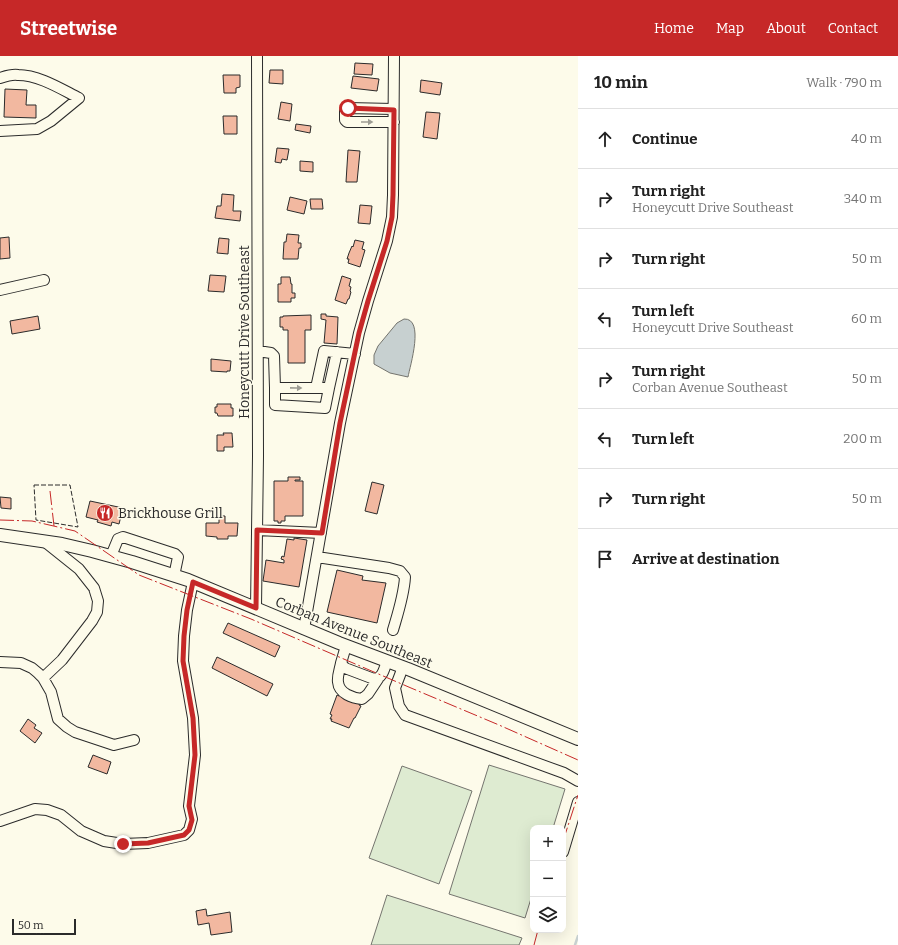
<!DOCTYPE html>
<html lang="en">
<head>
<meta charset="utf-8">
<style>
	body { margin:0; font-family:Bitter,serif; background:#f2f2f2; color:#222 }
	.controls { position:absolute; right:12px; bottom:12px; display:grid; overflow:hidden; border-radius:8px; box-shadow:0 4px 16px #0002 }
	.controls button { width:36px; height:36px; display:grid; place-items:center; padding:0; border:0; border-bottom:1px solid #e0e0e0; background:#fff; color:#222; font:20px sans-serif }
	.scale { position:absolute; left:12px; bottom:10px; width:64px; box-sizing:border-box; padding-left:4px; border:2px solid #2b2b2b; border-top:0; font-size:11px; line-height:14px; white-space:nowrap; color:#2b2b2b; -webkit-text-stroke:3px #fdfbea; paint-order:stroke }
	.stop { position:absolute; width:12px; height:12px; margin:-9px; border:3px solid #c62828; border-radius:50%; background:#fff }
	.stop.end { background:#c62828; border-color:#fff; box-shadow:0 1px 4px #0008 }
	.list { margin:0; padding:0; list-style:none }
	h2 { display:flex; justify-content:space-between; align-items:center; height:52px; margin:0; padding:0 16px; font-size:17px }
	h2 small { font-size:13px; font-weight:400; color:#767676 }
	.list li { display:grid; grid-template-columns:26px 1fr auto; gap:12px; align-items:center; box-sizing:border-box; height:60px; padding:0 16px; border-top:1px solid #e0e0e0 }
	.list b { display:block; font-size:15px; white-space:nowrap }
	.list p { margin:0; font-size:13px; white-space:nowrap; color:#767676 }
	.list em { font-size:13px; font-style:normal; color:#767676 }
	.icon { flex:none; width:22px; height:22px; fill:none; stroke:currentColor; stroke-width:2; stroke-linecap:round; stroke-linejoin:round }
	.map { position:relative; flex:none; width:578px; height:889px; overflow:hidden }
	header { display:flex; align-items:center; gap:24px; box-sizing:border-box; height:56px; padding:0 20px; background:#c62828; color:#fff }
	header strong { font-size:19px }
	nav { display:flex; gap:22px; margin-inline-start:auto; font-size:14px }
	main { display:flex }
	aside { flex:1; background:#fff }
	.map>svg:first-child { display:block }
</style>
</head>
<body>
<header>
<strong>Streetwise</strong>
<nav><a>Home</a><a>Map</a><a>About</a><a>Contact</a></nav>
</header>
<main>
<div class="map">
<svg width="578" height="889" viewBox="0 0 578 889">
	<rect width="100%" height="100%" fill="#fdfbea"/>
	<!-- green -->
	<path fill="#deebd1" stroke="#74746e" d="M489 709 565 733 553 772H533V836L525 862 449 838Z
		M402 710 472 735 439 828 369 802Z
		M387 839 522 882 519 889H371Z"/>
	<!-- water -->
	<path fill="#c7d0d0" stroke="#74746e" d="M404 263C425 262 410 310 408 321L390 317 374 308V299L378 290 397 267Z"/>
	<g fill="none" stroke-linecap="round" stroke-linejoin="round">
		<!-- stream -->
		<path stroke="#c7d0d0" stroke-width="2.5" d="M575 889 578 880"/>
	</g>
	<!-- building -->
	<path fill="#f2b8a0" stroke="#2b2b2b" d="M355 7 373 8 372 19 354 18Z
		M270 14H283V28L269 27Z
		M223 19H240V31L236 32V37H224Z
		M353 20 379 23 377 35 351 32Z
		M421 24 442 27 440 39 420 36Z
		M5 33 27 34 26 49H36V62L4 61Z
		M281 46 292 48 290 65 278 63Z
		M426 56 440 57 437 83 423 81Z
		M223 60H237V78H224Z
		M296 68 311 70 310 77 295 74Z
		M277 92 289 93 287 104 282 103 281 107 275 106Z
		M348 94 360 95 357 126H346Z
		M300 105 313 106V116L300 115Z
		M222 138 234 139 233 155H241L240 165 215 162 217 150H221Z
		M290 141 307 145 304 158 287 154Z
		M310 143H322L323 153H311Z
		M360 149 372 150 370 168 358 167Z
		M287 178 299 179 298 187H301V192H299L298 203H283L284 186H286Z
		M9 181 10 202 0 203V182Z
		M219 182 229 183 228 198 217 197Z
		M355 184 364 186 362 193 365 194 360 211 348 207 349 203H347L349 197 352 190 353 191Z
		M210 219 226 220 224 236 208 235Z
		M342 220 351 223 349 230 351 231 350 235 351 236 349 243H348L346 248 335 244Z
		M281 221H290L291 228H292V237H295V242H291V246H278V228H281Z
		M321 258H326V260L338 261 337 288 324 287 326 264 321 263Z
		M311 259V274H305V307H288V274H283V271H280V261H283V260Z
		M38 260 40 273 12 278 10 265Z
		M211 303 231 305 230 315H227V316L211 315Z
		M217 348H231V352H233V360H218L217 357H215V351H217Z
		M223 377H232L233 391H224V395H217V379H224Z
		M288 421H300V424H295V425H303V460H285V465H281V467H278V465H274V425H288Z
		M372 426 384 429 377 458 365 455Z
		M0 441 11 442V453L1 452Z
		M90 445 123 452 119 468 112 466 111 470 97 466 98 464 86 461Z
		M219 460H225V467H238L237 480H228V483H217V481L206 480V467H219Z
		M294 482 307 484 299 531 263 525 266 504 284 507V504L281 503 282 500 284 501 287 483 294 484Z
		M337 514 363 520 362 524 386 527 377 567 327 556Z
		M228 567 280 590 275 601 223 577Z
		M217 601 273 628 267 640 212 612Z
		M340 638 360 646 359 649 361 650 355 662H354L349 672 331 665 332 663H330L332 659 330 658 337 639 339 640Z
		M28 663 36 669 34 672 42 677 35 687 20 675Z
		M93 699 111 706 107 718 88 711Z
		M206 853 207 860 230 856 232 876 211 879 209 867 198 869 196 855Z"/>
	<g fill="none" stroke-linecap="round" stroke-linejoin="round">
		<!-- minor casing -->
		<g stroke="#2b2b2b" stroke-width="12">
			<path id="minor" d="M0 22C6 20 12 18 18 19 39 19 61 33 79 42L51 65 37 73 0 75
				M393 53 348 52 345 55V64L347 66H394
				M0 234 44 224
				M258 295 271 297 274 300 275 332H329L337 296
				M275 332V349L325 352 329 332
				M316 332 324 295 355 298
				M257 474 321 477
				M111 500 118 483 123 481 175 498 178 501 174 520
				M317 501 389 512 400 515 405 521C404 539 398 557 393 574
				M256 552 258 400 257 0
				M304 573 340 367 359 277 368 245 387 185 392 161 393 139 394 0
				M346 590 341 607 345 612 374 623C383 622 384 613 387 605
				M0 606 21 607 32 612 38 617 43 622 51 636 58 663 67 671 75 676 114 689 134 684
				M341 607C340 613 337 620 338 626 339 638 353 642 362 643L368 638 378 623
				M403 611 395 632 399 650 405 659 564 717 578 725
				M43 622 62 604 92 565 97 556 98 545 94 532 79 513 44 485
				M0 765 35 753 47 754 61 759 81 775 104 785 123 788 148 787 184 779 189 774 192 763 189 750 195 699 193 662 183 605 184 580 187 554 193 526
				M563 796 578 746"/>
		</g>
		<!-- major casing -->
		<g stroke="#2b2b2b" stroke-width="14">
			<path id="major" d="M0 479 62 488 92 495 132 506 188 524 339 587 408 613 578 683"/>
		</g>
		<!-- minor -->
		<use href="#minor" stroke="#fdfbea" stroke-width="10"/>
		<!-- major -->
		<use href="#major" stroke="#fdfbea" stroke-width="12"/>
		<!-- fence -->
		<path stroke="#2b2b2b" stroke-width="1" stroke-dasharray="5 2" stroke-linecap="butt" d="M34 429H70L78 471 36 464Z"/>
		<!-- power -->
		<path stroke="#c62828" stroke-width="1" stroke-dasharray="14 3 2 3" stroke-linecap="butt" d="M50 435 54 470
			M0 464 32 465 75 475 139 519 251 563 411 632 499 669 578 704
			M563 785 578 739
			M534 889 538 874"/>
	</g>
	<!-- one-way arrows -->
	<defs><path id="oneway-solid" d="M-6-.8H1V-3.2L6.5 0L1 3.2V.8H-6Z"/></defs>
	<g fill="#9e9d94">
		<use href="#oneway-solid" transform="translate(367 66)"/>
		<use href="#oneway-solid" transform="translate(296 332) rotate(1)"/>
	</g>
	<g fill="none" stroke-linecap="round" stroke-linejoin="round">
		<!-- route -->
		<path stroke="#c62828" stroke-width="5" d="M123 788 148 787 184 779 189 774 192 764 189 750 195 699 193 662 183 605 184 580 187 554 193 526 256 552 257 474 322 477 340 367 359 277 368 245 387 185 392 161 393 139 394 54 348 52"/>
	</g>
	<!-- icons -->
	<defs>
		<g id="restaurant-disc" transform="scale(0.9)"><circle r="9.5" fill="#c62828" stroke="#fdfbea"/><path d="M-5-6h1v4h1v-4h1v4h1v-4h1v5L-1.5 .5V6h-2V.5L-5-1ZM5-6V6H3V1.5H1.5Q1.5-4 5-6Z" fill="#fff"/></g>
	</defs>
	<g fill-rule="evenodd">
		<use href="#restaurant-disc" x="105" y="457"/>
	</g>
	<g text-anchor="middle" stroke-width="3" stroke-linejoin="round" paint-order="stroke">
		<!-- street labels -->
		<g font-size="14" fill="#2b2b2b" stroke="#fdfbea">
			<text transform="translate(244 276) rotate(-90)" y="5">Honeycutt Drive Southeast</text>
			<text transform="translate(354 576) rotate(22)" y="5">Corban Avenue Southeast</text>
		</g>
		<!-- poi labels -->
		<g font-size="14" fill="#2b2b2b" stroke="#fdfbea" text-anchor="start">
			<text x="118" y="462">Brickhouse Grill</text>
		</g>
	</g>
</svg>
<div class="controls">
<button>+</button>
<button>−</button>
<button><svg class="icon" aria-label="layers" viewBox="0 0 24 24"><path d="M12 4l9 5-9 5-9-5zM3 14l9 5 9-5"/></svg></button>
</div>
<div class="scale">50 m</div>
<div class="stop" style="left:348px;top:52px"></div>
<div class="stop end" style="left:123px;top:788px"></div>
</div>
<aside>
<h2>10 min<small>Walk · 790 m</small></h2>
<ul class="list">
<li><svg class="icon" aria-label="ahead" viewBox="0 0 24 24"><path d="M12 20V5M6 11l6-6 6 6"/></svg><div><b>Continue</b></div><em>40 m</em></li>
<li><svg class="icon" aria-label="right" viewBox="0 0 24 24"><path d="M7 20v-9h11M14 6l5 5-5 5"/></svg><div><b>Turn right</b><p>Honeycutt Drive Southeast</p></div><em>340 m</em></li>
<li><svg class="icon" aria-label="right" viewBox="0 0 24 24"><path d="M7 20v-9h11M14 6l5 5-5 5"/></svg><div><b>Turn right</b></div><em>50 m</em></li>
<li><svg class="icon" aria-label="left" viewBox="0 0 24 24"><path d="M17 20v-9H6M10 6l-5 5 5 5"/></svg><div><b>Turn left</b><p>Honeycutt Drive Southeast</p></div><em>60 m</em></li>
<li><svg class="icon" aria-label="right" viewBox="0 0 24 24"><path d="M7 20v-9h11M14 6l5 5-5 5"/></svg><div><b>Turn right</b><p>Corban Avenue Southeast</p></div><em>50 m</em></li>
<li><svg class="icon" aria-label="left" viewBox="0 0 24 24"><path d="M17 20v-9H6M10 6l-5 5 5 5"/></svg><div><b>Turn left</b></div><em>200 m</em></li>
<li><svg class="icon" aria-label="right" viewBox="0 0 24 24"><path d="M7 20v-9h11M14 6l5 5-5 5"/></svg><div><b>Turn right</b></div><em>50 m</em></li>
<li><svg class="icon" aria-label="arrive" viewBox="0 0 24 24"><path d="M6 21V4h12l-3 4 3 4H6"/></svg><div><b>Arrive at destination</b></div></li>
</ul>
</aside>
</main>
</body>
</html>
